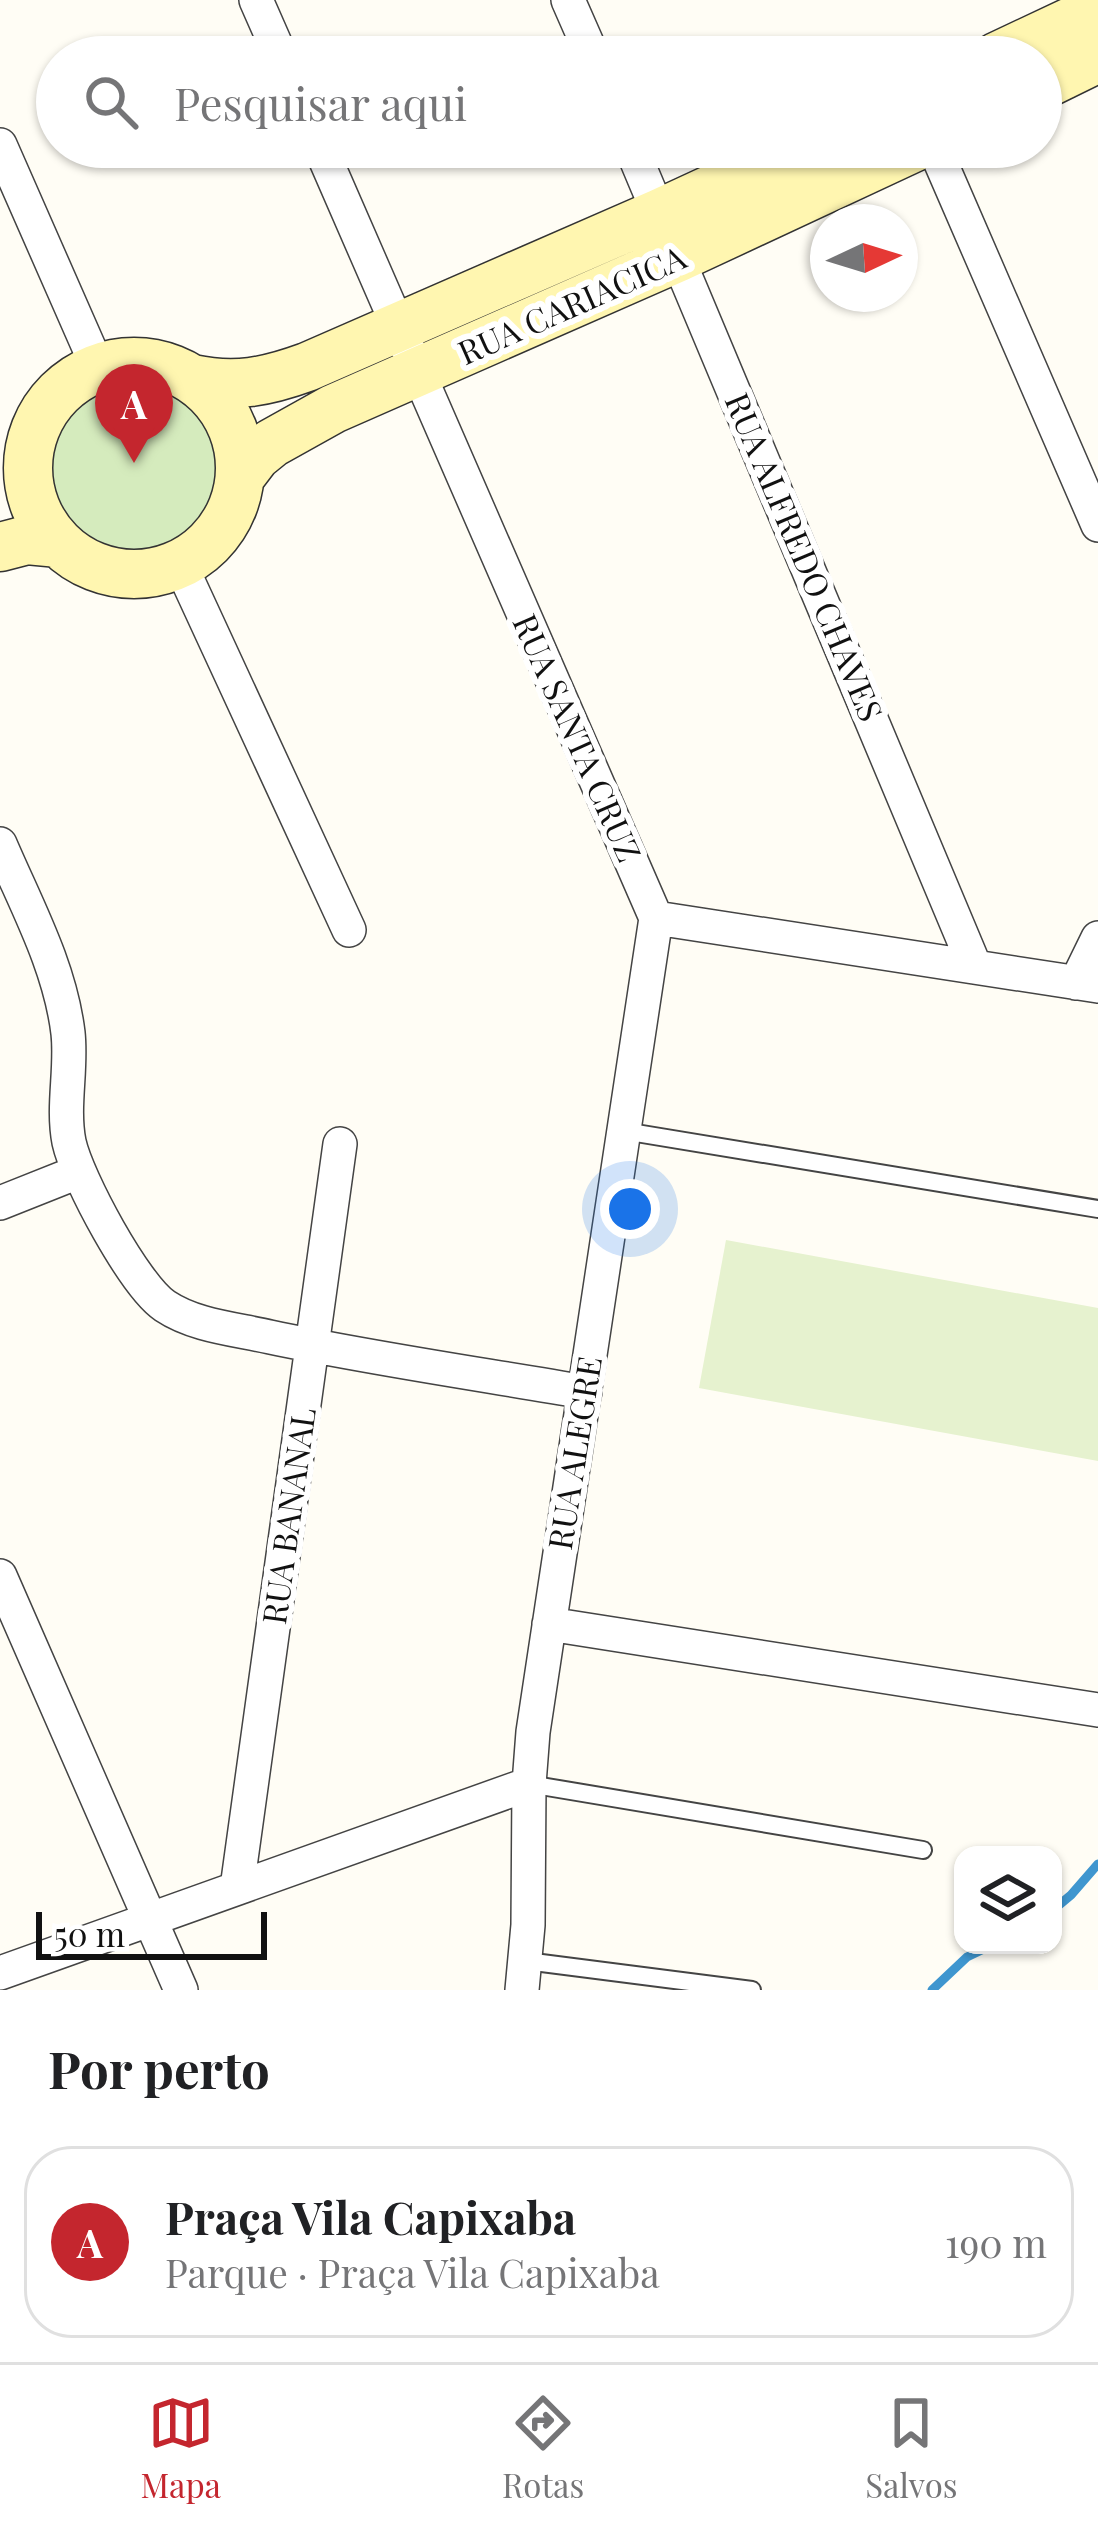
<!DOCTYPE html>
<html lang="pt">
<head>
<meta charset="utf-8">
<style>
	body { margin:0; font-family:"Playfair Display",serif; background:#f2f2f2; color:#202124 }
	.controls { position:absolute; right:36px; bottom:36px; display:grid; overflow:hidden; border-radius:24px; box-shadow:0 3px 9px #0004 }
	.controls button { width:108px; height:108px; display:grid; place-items:center; padding:0; border:0; border-bottom:3px solid #e0e0e0; background:#fff; color:#202124; font:60px sans-serif }
	.compass { position:absolute; left:810px; top:204px; width:108px; height:108px; border-radius:50%; background:#fff; box-shadow:0 3px 9px #0004; rotate:86deg }
	.scale { position:absolute; left:36px; bottom:30px; width:231px; box-sizing:border-box; padding-left:12px; border:6px solid #111; border-top:0; font-size:33px; line-height:42px; white-space:nowrap; color:#111; -webkit-text-stroke:9px #fff; paint-order:stroke }
	.you { position:absolute; left:630px; top:1209px; width:42px; height:42px; margin:-30px; border:9px solid #fff; border-radius:50%; background:#1a73e8; box-shadow:0 0 0 18px #1a73e833 }
	.badge { display:grid; place-items:center; width:78px; height:78px; border-radius:50%; background:#c4262e; color:#fff; font-size:39px; font-weight:700 }
	.pin { position:absolute; translate:-50% -99px; filter:drop-shadow(0 3px 6px #0008) }
	.pin::after { content:''; position:absolute; top:63px; width:42px; height:36px; background:inherit; clip-path:polygon(0 0,100% 0,50% 100%) }
	.list { margin:0; padding:0; list-style:none }
	h2 { display:flex; justify-content:space-between; align-items:center; height:156px; margin:0; padding:0 48px; font-size:51px }
	h2 small { font-size:39px; font-weight:400; color:#757577 }
	.list li { display:grid; grid-template-columns:78px 1fr auto; gap:36px; align-items:center; box-sizing:border-box; height:192px; margin:0 24px 24px; padding:0 24px; border:3px solid #e0e0e0; border-radius:48px }
	.list b { display:block; font-size:45px; white-space:nowrap }
	.list p { margin:0; font-size:39px; white-space:nowrap; color:#757577 }
	.list em { font-size:39px; font-style:normal; color:#757577 }
	.icon { flex:none; width:66px; height:66px; fill:none; stroke:currentColor; stroke-width:2; stroke-linecap:round; stroke-linejoin:round }
	.map { position:relative; flex:none; width:1098px; height:1990px; overflow:hidden }
	.search { position:absolute; background:#fff; box-shadow:0 3px 9px #0004; left:36px; right:36px; top:36px; height:132px; display:flex; align-items:center; gap:30px; box-sizing:border-box; padding:0 42px; border-radius:66px; color:#757577; font-size:45px }
	.sheet { height:372px; background:#fff }
	nav { display:flex; justify-content:space-around; align-items:center; box-sizing:border-box; height:168px; border-top:3px solid #e0e0e0; background:#fff; font-size:33px; color:#757577 }
	nav a { display:grid; justify-items:center; gap:6px }
	nav .on { color:#c4262e }
	.map>svg:first-child { display:block }
</style>
</head>
<body>
<div class="map">
<svg width="1098" height="1990" viewBox="0 0 1098 1990">
	<rect width="100%" height="100%" fill="#fffdf5"/>
	<!-- green -->
	<path fill="#d5ebbd" d="M51 469a83 83 0 1 1 166 0a83 83 0 1 1-166 0Z"/>
	<!-- pitch -->
	<path fill="#e6f2cf" d="M726 1240 1098 1308V1461L699 1388Z"/>
	<g fill="none" stroke-linecap="round" stroke-linejoin="round">
		<!-- stream -->
		<path stroke="#3f96cf" stroke-width="9" d="M1053 1910 1071 1895 1098 1864
			M932 1990 967 1957 992 1945"/>
		<!-- lane casing -->
		<g stroke="#444" stroke-width="20">
			<path id="lane" d="M624 1131 1098 1209
				M529 1784 923 1850
				M526 1961 752 1990"/>
		</g>
		<!-- street casing -->
		<g stroke="#444" stroke-width="36">
			<path id="street" d="M256 0 281 57
				M568 0 593 57
				M0 145 98 368
				M320 147 656 918
				M631 147 975 967
				M934 147 1098 525
				M180 564 349 930
				M0 844C26 905 60 966 68 1033 72 1069 62 1106 69 1142 77 1179 135 1286 165 1306 195 1326 235 1329 270 1337 374 1359 480 1374 585 1392
				M656 918 1098 986
				M1076 983 1098 938
				M0 1203 78 1172
				M0 1576 181 1990
				M549 1624 1098 1710
				M237 1888 340 1144
				M0 1973 529 1784
				M522 1990 528 1925 529 1784 533 1732 656 918"/>
		</g>
		<!-- secondary casing -->
		<g stroke="#333" stroke-width="51">
			<path id="secondary" d="M996 57 1098 9
				M1041 86 1098 58
				M28 468a106 106 0 1 1 212 0a106 106 0 1 1-212 0Z
				M192 379C235 388 266 382 307 367L660 213 803 147
				M240 477 256 456 272 443 333 409 679 257 915 147
				M0 547 27 540 59 543"/>
		</g>
		<!-- lane -->
		<use href="#lane" stroke="#fff" stroke-width="16"/>
		<!-- street -->
		<use href="#street" stroke="#fff" stroke-width="33"/>
		<!-- secondary -->
		<use href="#secondary" stroke="#fff6b0" stroke-width="48"/>
	</g>
	<g text-anchor="middle" stroke-width="12" stroke-linejoin="round" paint-order="stroke">
		<!-- street labels -->
		<g font-size="33" fill="#111" stroke="#fff">
			<text transform="translate(572 305) rotate(-24)" y="12">RUA CARIACICA</text>
			<text transform="translate(804 557) rotate(67)" y="12">RUA ALFREDO CHAVES</text>
			<text transform="translate(577 738) rotate(66)" y="12">RUA SANTA CRUZ</text>
			<text transform="translate(575 1453) rotate(-81)" y="12">RUA ALEGRE</text>
			<text transform="translate(289 1516) rotate(-82)" y="12">RUA BANANAL</text>
		</g>
	</g>
</svg>
<div class="controls">
<button><svg class="icon" aria-label="layers" viewBox="0 0 24 24"><path d="M12 4l9 5-9 5-9-5zM3 14l9 5 9-5"/></svg></button>
</div>
<svg class="compass" viewBox="-18 -18 36 36"><path d="M0-13l5 13h-10z" fill="#e53935"/><path d="M0 13l5-13h-10z" fill="#757577"/></svg>
<div class="scale">50 m</div>
<div class="you"></div>
<div class="pin badge" style="left:134px;top:463px">A</div>
<div class="search"><svg class="icon" aria-label="search" viewBox="0 0 24 24"><circle cx="10" cy="10" r="6"/><path d="M15 15l6 6"/></svg>Pesquisar aqui</div>
</div>
<section class="sheet">
<h2>Por perto<small></small></h2>
<ul class="list">
<li><span class="badge">A</span><div><b>Praça Vila Capixaba</b><p>Parque · Praça Vila Capixaba</p></div><em>190 m</em></li>
</ul>
</section>
<nav>
<a class="on"><svg class="icon" aria-label="map" viewBox="0 0 24 24"><path d="M3 6l6-2 6 2 6-2v14l-6 2-6-2-6 2zM9 4v14M15 6v14"/></svg>Mapa</a>
<a><svg class="icon" aria-label="directions" viewBox="0 0 24 24"><path d="M12 3l9 9-9 9-9-9zM9 14v-3h6M13 9l2 2-2 2"/></svg>Rotas</a>
<a><svg class="icon" aria-label="saved" viewBox="0 0 24 24"><path d="M7 4h10v16l-5-4-5 4z"/></svg>Salvos</a>
</nav>
</body>
</html>
